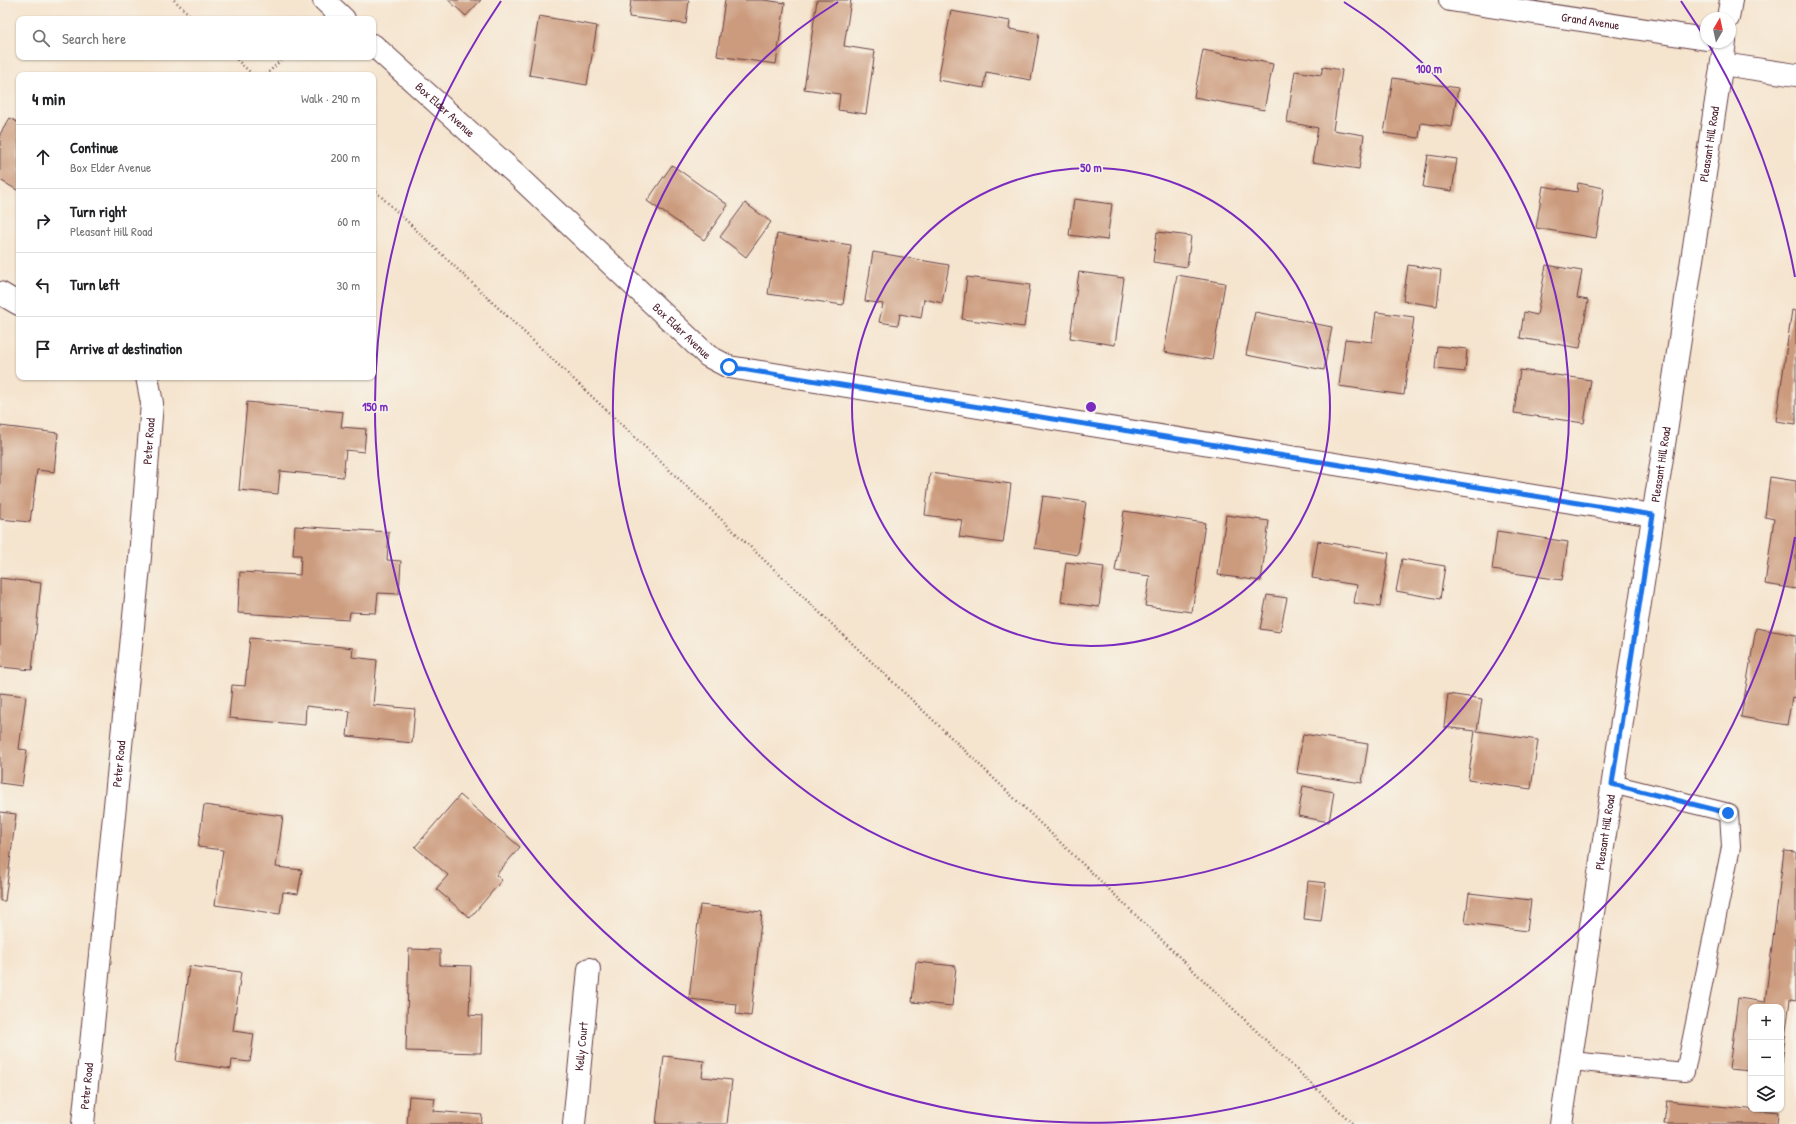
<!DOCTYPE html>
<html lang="en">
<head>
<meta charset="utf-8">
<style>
	body { margin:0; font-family:"Patrick Hand",sans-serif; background:#f6f6f6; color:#202124 }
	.controls { position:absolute; right:12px; bottom:12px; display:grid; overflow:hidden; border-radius:8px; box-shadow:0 1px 3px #0004 }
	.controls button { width:36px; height:36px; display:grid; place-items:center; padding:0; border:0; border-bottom:1px solid #e0e0e0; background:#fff; color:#202124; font:20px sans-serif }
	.compass { position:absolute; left:1700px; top:12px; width:36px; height:36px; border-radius:50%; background:#fff; box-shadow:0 1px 3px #0004; rotate:9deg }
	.stop { position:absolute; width:12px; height:12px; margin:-9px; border:3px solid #1a73e8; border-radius:50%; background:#fff }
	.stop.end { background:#1a73e8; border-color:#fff; box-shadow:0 1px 4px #0008 }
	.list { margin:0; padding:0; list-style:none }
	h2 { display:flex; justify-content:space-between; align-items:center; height:52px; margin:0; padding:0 16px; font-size:17px }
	h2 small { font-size:13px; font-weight:400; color:#757577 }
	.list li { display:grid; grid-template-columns:26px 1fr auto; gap:12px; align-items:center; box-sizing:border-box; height:64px; padding:0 16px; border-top:1px solid #e0e0e0 }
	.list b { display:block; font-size:15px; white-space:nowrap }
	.list p { margin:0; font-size:13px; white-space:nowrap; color:#757577 }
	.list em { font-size:13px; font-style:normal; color:#757577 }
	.icon { flex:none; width:22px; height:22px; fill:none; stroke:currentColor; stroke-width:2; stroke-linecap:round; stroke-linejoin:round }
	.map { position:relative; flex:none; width:1796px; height:1124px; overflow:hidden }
	.search { position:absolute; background:#fff; box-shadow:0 1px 3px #0004; left:16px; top:16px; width:360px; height:44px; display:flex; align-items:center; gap:10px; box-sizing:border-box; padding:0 14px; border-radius:8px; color:#757577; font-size:15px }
	.panel { position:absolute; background:#fff; box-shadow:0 1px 3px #0004; left:16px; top:72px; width:360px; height:308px; border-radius:8px }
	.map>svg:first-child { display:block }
</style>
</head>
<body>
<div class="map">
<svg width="1796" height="1124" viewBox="0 0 1796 1124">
	<rect width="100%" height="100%" fill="#f7f3e8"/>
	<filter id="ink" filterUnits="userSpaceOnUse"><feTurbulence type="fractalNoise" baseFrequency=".025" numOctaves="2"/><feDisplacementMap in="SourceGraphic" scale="8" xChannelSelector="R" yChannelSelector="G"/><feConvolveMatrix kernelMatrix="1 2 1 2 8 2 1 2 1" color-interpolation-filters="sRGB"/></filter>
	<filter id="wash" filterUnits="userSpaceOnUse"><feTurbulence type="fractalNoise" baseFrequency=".012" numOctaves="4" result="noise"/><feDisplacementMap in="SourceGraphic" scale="16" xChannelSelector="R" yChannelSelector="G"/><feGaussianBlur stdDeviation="0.9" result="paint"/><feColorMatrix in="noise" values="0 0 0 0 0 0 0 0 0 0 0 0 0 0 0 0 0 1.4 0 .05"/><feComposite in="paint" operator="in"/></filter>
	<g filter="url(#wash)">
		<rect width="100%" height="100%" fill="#f5e4ce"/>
		<g id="blocks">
			<!-- building -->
			<path fill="#cc9b7e" d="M448 0H481L466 16Z
				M631 0H689L686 24 629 17Z
				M725 0H764L785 3 776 64 717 56Z
				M817 0H851L844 46 875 51 866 114 838 110 840 94 804 89Z
				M951 11 1010 21 1009 29 1039 34 1031 80 986 72 984 88 938 80Z
				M539 16 597 26 587 85 529 75Z
				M1203 50 1273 64 1264 110 1194 97Z
				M1323 67 1342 70 1333 130 1364 135 1359 169 1312 162 1318 128 1287 122 1295 71 1321 75Z
				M1393 78 1458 88 1452 127 1421 123 1419 138 1384 133Z
				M10 118 19 123V191L0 180V134Z
				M1428 155 1457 159 1452 191 1423 187Z
				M672 165 728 205 704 240 647 201Z
				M1578 183 1604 188 1596 238 1536 228 1543 186 1577 192Z
				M1074 199 1112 204 1107 240 1069 235Z
				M745 203 771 222 746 257 720 237Z
				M1157 232 1191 236 1187 267 1153 262Z
				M777 234 851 245 843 305 768 294Z
				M873 252 949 265 942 303 924 299 921 318 900 314 898 325 879 322 883 304 865 301Z
				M1408 265 1441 270 1437 306 1403 301Z
				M1546 265 1582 271 1577 298 1588 300 1580 348 1520 338 1524 312 1537 315Z
				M1079 272 1124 278 1115 345 1070 338Z
				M1177 275 1225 283 1212 360 1164 352Z
				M967 277 1030 285 1024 327 962 319Z
				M1792 310 1796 311V424L1776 421Z
				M1255 312 1332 327 1324 370 1246 355Z
				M1376 312 1414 317 1404 395 1339 386 1345 339 1372 342Z
				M1437 346 1467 349 1465 372 1435 369Z
				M1520 370 1591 380 1584 423 1514 413Z
				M247 402 343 412 341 427 366 429 364 452 346 450 343 477 280 471 278 494 239 490Z
				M0 426 58 433 54 472 37 470 30 522 0 519Z
				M930 473 1011 484 1003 543 959 537 962 520 925 515Z
				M1770 477 1796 481V589L1765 584 1774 519 1765 517Z
				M1043 496 1086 502 1078 555 1035 548Z
				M1124 511 1205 523 1192 612 1145 606 1150 576 1115 571Z
				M1226 515 1269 521 1261 581 1218 575Z
				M295 526 389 532 387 560 401 561 399 594 378 593 376 613 350 612 349 620 238 613 240 572 300 575 301 555H293Z
				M1497 531 1568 542 1562 580 1492 570Z
				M1318 541 1389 553 1380 607 1354 603 1357 585 1312 578Z
				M1402 559 1445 566 1440 599 1396 591Z
				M1066 562 1104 567 1099 607 1061 602Z
				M0 578 41 583 32 670 0 667Z
				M1267 595 1287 598 1280 632 1260 629Z
				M1756 628 1796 635V699L1792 698 1787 725 1741 717Z
				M250 638 353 648 352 657 377 660 373 705 415 709 412 743 347 736 350 711 306 706 305 725 229 718 232 685 245 686Z
				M0 693 26 696 19 749 27 750 22 786 0 783Z
				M1448 694 1482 699 1477 731 1538 740 1531 789 1468 780 1475 731 1444 727Z
				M1303 734 1368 744 1362 783 1297 773Z
				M1303 786 1334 792 1329 822 1298 816Z
				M460 795 520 847 496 875 502 880 470 918 436 889 448 875 415 847Z
				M204 805 283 816 276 867 302 870 298 894 283 892 280 914 215 905 223 850 198 847Z
				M0 812 16 814 5 901H0Z
				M1784 851 1796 852V1001L1790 1000 1782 1062 1781 1007H1751V1071L1729 1069 1738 998 1765 1002Z
				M1308 881 1326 883 1321 921 1304 919Z
				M1469 893 1531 900 1527 931 1465 923Z
				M700 905 762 912 751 1016 736 1014 737 1004 689 999Z
				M409 949 440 950V965L471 966 469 1015 482 1016 481 1053 406 1051Z
				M916 962 956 966 952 1006 912 1002Z
				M189 966 241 972 233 1031 254 1034 250 1062 232 1060 231 1069 176 1061Z
				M664 1056 704 1061 702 1077 732 1080 727 1124H656Z
				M409 1096 435 1098 433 1111 482 1115 481 1124H407Z
				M1667 1101 1778 1112 1777 1124H1664Z"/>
		</g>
	</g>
	<g filter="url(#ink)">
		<use href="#blocks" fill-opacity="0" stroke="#643d43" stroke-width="1"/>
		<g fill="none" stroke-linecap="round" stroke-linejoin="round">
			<!-- service casing -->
			<g stroke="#643d43" stroke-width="20">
				<path id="service" d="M1571 1061 1685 1072 1731 847 1729 813 1612 784"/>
			</g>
			<!-- minor casing -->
			<g stroke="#643d43" stroke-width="24">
				<g id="minor">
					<path d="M324 0 344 19"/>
					<path id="s1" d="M1450 0 1706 39"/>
					<path d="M1728 18 1731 0"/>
					<path id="s2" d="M373 45 516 174 708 356 729 367 1653 515"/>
					<path d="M1722 64 1796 75"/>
					<path d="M0 293 19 304"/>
					<path id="s3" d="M83 1124 140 557 152 403 147 377"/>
					<path id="s4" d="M574 1124 589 969"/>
					<path id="s5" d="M1561 1124 1725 42"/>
				</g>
			</g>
			<!-- path -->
			<path stroke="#643d43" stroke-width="2.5" stroke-dasharray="1 3" stroke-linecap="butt" d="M174 0 194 19
				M234 57 253 75
				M266 75 284 57
				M373 189 934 721 1353 1124"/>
			<!-- service -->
			<use href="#service" stroke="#fff" stroke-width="18"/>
			<!-- minor -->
			<use href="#minor" stroke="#fff" stroke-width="22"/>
		</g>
	</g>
	<g fill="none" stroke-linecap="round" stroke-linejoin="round" filter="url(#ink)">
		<!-- route -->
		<path stroke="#1a73e8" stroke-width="5" d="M729 367 1653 515 1612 784 1728 813"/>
	</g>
	<!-- distance rings -->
	<g fill="none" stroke="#7b2cbf" stroke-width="2">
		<circle cx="1091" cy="407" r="239"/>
		<path d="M1344 2A478 478 0 1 1 838 2"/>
		<path d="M1795 537A716 716 0 1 1 501 1M1681 1A716 716 0 0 1 1795 277"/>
	</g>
	<g text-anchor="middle" stroke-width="3.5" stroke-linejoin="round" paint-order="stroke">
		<!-- street labels -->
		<g font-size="12" fill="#4a1f2b" stroke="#f7f3e8">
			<text dy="4" stroke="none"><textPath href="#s1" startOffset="142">Grand Avenue</textPath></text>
			<text dy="4" stroke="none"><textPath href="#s2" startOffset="97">Box Elder Avenue</textPath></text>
			<text dy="4" stroke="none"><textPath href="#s5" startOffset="991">Pleasant Hill Road</textPath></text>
			<text dy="4" stroke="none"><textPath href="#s2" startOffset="421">Box Elder Avenue</textPath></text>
			<text dy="4" stroke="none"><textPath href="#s3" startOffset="686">Peter Road</textPath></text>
			<text dy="4" stroke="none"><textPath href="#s5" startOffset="667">Pleasant Hill Road</textPath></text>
			<text dy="4" stroke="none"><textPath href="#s3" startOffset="362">Peter Road</textPath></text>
			<text dy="4" stroke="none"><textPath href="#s5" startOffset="295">Pleasant Hill Road</textPath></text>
			<text dy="4" stroke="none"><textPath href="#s4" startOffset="78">Kelly Court</textPath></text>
			<text dy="4" stroke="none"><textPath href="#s3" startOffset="38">Peter Road</textPath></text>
		</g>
	</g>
	<circle cx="1091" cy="407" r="6" fill="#7b2cbf" stroke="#f7f3e8" stroke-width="2"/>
	<g font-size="12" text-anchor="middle" font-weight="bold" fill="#7b2cbf" stroke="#f7f3e8" stroke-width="3.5" stroke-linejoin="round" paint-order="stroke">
		<text x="1429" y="73">100 m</text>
		<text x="1091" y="172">50 m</text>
		<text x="375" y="411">150 m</text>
	</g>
</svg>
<div class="controls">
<button>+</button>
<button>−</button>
<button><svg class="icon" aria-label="layers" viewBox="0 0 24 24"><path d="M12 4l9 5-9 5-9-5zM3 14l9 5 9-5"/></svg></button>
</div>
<svg class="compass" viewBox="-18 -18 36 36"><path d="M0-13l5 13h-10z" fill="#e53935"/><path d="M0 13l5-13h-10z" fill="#757577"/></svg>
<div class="stop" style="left:729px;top:367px"></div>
<div class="stop end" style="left:1728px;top:813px"></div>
<div class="search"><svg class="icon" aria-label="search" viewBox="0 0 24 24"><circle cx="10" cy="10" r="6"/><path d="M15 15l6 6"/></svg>Search here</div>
<section class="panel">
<h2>4 min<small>Walk · 290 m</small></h2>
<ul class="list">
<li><svg class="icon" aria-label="ahead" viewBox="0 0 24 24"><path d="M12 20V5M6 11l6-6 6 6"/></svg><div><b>Continue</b><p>Box Elder Avenue</p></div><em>200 m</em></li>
<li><svg class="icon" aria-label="right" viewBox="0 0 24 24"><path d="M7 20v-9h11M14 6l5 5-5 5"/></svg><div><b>Turn right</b><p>Pleasant Hill Road</p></div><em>60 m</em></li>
<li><svg class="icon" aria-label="left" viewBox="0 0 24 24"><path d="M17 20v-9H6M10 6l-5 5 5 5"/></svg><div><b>Turn left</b></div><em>30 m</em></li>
<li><svg class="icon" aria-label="arrive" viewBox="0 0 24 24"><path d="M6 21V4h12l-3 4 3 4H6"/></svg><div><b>Arrive at destination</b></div></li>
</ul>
</section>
</div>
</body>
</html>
